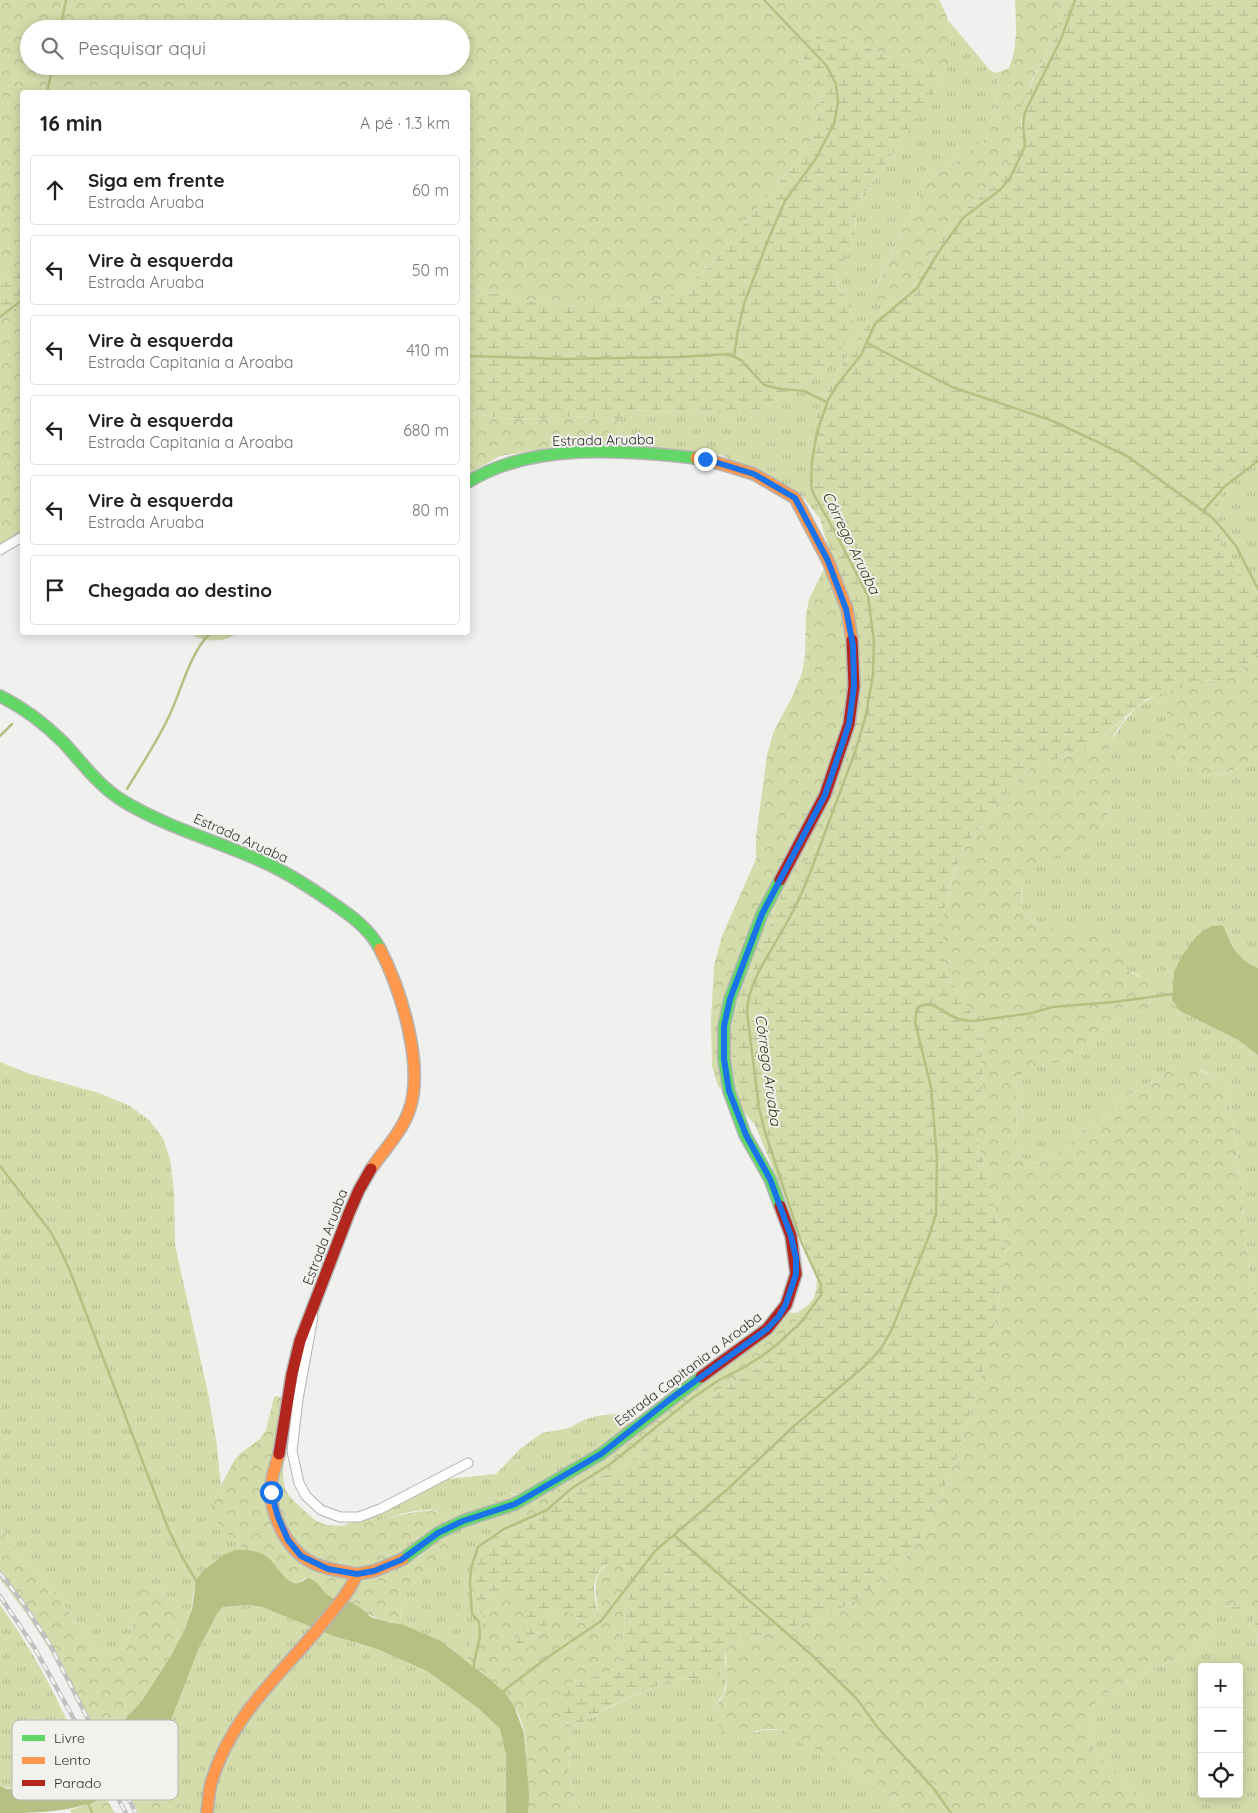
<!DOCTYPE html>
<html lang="pt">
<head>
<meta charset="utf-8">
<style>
	body { margin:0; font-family:Quicksand,sans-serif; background:#f2f2f2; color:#202124 }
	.controls { position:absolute; right:15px; bottom:15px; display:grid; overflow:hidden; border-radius:5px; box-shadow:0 2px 12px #0003 }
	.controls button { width:45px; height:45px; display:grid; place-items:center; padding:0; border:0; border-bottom:1px solid #e0e0e0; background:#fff; color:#202124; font:25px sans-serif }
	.stop { position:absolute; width:15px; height:15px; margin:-11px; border:4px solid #1a73e8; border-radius:50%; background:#fff }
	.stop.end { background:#1a73e8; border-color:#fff; box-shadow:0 1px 5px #0008 }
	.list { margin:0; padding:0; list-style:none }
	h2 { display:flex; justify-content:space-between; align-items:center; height:65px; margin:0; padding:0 20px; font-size:21px }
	h2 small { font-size:16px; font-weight:400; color:#757577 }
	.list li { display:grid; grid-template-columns:32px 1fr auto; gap:15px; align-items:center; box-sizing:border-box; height:70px; margin:0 10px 10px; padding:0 10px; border:1px solid #e0e0e0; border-radius:5px }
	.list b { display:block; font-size:19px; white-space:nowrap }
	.list p { margin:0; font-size:16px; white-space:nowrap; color:#757577 }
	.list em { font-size:16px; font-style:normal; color:#757577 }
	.icon { flex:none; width:28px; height:28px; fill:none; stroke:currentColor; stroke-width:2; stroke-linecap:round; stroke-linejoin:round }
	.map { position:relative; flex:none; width:1258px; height:1813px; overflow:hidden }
	.search { position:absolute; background:#fff; box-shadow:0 2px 12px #0003; left:20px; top:20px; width:450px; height:55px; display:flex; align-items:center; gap:12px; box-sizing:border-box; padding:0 18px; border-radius:28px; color:#757577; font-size:19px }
	.panel { position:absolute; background:#fff; box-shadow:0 2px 12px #0003; left:20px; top:90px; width:450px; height:545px; border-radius:5px }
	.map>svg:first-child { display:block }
</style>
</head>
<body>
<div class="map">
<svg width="1258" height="1813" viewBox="0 0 1258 1813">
	<defs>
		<pattern id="grass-tufts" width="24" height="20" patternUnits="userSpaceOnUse" patternTransform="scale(1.25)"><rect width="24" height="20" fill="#d4dcab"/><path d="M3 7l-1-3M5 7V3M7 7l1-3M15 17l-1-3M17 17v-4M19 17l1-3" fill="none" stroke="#b6bd93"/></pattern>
		<pattern id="forest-crowns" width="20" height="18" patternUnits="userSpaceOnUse" patternTransform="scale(1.25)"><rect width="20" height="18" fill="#d4dcab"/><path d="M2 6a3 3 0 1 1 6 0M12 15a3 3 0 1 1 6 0" fill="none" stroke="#b6bd93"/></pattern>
		<pattern id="wetland-marsh" width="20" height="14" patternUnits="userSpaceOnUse" patternTransform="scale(1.25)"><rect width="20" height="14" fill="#d4dcab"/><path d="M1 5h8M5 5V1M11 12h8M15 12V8" fill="none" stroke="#b6bd93"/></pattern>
	</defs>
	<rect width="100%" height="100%" fill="#f0f1ee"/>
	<!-- grass -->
	<path fill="url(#grass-tufts)" fill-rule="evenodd" d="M949 21 990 70 996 73 998 83 994 114 987 137 965 155 929 179 917 200 877 285 883 303H892L871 319 863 328 821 402 813 485 820 519 803 497 788 494 775 488 722 455 607 445 617 439 621 424 617 419 624 410 716 413 726 417 755 412 790 394 831 364 854 321 845 296 838 287 836 273 855 240 856 208 862 196 895 151 940 83C950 63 952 43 949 21Z
		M1258 464V592L1246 583 1221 545 1217 525 1219 499 1227 477Z
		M1163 693 1167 706 1168 721 1176 759C1215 783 1221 779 1258 755V968C1237 959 1232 947 1224 927L1222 925 1212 926 1174 972 1172 1000 1180 1011 1238 1040 1258 1055V1313L1249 1270 1237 1146 1225 1079 1213 1077 1203 1071 1176 1066 1118 1102 1072 1141 1041 1163 1025 1161 1018 1151 1017 1143 1016 1094 1017 1078 1030 1069 1046 1064 1063 1062 1074 1055 1105 1026 1150 1008 1149 994 1145 979 1127 970 1089 930C1067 930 1035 934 1023 910 1021 905 1022 898 1022 892 1025 850 1088 856 1105 820 1111 808 1109 795 1109 782 1109 770 1108 756 1111 744 1111 740 1115 735 1118 731 1130 711 1142 701 1163 693Z
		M0 1062 27 1073 99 1093 130 1106 149 1120 163 1138 170 1159 174 1191 175 1245 208 1393 216 1439 221 1485 215 1500 219 1525 245 1550C220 1552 199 1569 193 1595 192 1600 193 1605 191 1610 188 1622 183 1632 178 1643 176 1621 171 1605 158 1587L138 1598V1611L126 1643 119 1651 102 1655 97 1652 81 1631 64 1605 30 1567 0 1527Z
		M632 1408 630 1423 622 1439 532 1498 511 1493 496 1516 499 1522V1530L483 1549 473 1573 471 1588 476 1607 485 1619 470 1645 467 1661 441 1641 402 1624C391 1590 436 1565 457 1545L433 1548 413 1559 388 1564 391 1556 406 1544 445 1522V1516C430 1500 385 1520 366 1524 359 1525 351 1525 343 1525L371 1516 446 1479 496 1474 520 1449 542 1433 569 1428 582 1421 596 1416 623 1413Z
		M0 1605C37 1656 62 1706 86 1764 82 1768 79 1773 76 1776 61 1789 18 1793 0 1786Z
		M247 1605 262 1607 359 1644 377 1649 427 1671 478 1708 500 1729 506 1756V1813H185L151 1758 158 1754 199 1648 218 1611 223 1607Z
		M1244 1606 1253 1616 1258 1644V1813H1149L1116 1772 1095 1753 1089 1721 1092 1706 1107 1693 1163 1665 1187 1655 1199 1646 1211 1635 1214 1613 1219 1607ZM1202 1667H1239V1794H1202Z
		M727 1676 724 1693 711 1712 756 1733 763 1730H785L794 1739 838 1762 885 1791 904 1813H578L568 1764 573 1727 616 1704 667 1681Z"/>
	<!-- forest -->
	<path fill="url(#forest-crowns)" fill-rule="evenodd" d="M0 0H939C954 25 953 47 945 74L906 66 850 39H817L803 41 799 46 805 64 822 88 819 114 809 147 747 220 714 262 687 286 662 300 635 305 604 307H577L520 299 508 295 485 293 468 296V92H22V273H3L0 276ZM29 29H461V66H29Z
		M1015 0H1064L1057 33 1030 84 1021 120 1022 130 1019 142 1010 159 994 186 969 206 950 226 909 293 892 303H883L876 299 874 292 917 200 929 179 965 155 987 137 994 114 998 83 996 73 1009 68C1018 46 1016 24 1015 0Z
		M0 307 22 309V535L0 545Z
		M468 412C485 416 503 419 521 419 553 418 586 414 617 419L621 424 617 439 607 445H567L500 456 468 474Z
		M831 555 851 608 861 669 859 739 813 853 782 892 752 971 739 993 731 1034V1052L739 1106 747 1116 718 1086 712 1066 711 1021 714 966 722 936 756 859V837L767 755 774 731 792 697 802 673 805 656 806 615 809 599Z
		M193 633H239C224 641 213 643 195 637Z
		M1258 653V755C1231 772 1217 784 1187 766 1178 760 1172 756 1166 747L1167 706 1163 693 1200 681 1226 680 1253 661Z
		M1126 717C1121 725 1113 734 1111 743 1109 747 1110 754 1110 758 1109 776 1113 806 1104 822 1099 831 1090 840 1080 845 1054 859 1016 864 1022 904 1023 910 1027 919 1033 922 1061 939 1101 917 1120 949 1124 955 1124 964 1127 970L1137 976 1154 980 1149 994 1150 1008 1105 1026 1074 1055 1063 1062 1046 1064 1031 1069 1017 1078 1016 1094 1017 1143 1018 1151 1025 1161 1041 1163 1072 1141 1118 1102 1176 1066 1189 1065 1213 1077 1225 1079 1237 1146 1249 1270 1258 1313V1644L1253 1616 1244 1606 1220 1607 1214 1613 1211 1635 1199 1646 1187 1655 1163 1665 1107 1693 1092 1706 1089 1721 1095 1753 1116 1772 1149 1813H904L885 1791 838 1762 793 1739 785 1730C778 1730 768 1728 761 1730 733 1739 724 1741 711 1712 715 1706 722 1699 725 1692 729 1678 724 1662 727 1648L742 1639 783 1631 838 1610 865 1595 913 1550 933 1516 956 1459 980 1380 997 1313 1006 1252 977 1139V1104L983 1085 981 1039 973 1016 948 977 943 956V917L950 885 964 849 998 802 1032 767 1070 755 1096 741Z
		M784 1312 796 1313V1324L789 1340 773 1356 746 1376 702 1400 651 1440 623 1469 614 1473 588 1479 548 1511 529 1522 497 1534C503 1521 493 1514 483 1508L506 1493 532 1498 622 1439 630 1423 713 1371Z
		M277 1396 284 1399C284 1418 284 1437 284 1456 284 1467 281 1479 286 1490 289 1497 298 1505 304 1510 307 1513 311 1517 315 1520 352 1541 425 1496 445 1516V1522L406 1544 391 1556 388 1564C396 1562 405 1561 413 1559 429 1554 439 1536 457 1540L458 1545C436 1565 391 1590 402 1624 380 1622 364 1612 344 1603 338 1600 332 1598 326 1594 316 1585 321 1583 305 1578L298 1583 291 1582 255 1551 245 1550 229 1536 219 1525 215 1515V1500L221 1485 235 1459 242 1452 260 1439 266 1430 274 1397Z
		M0 1527 30 1567 64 1605 81 1631 97 1652 102 1655 119 1651 126 1643 138 1611V1598L140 1587 144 1583H151L158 1587 171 1608 176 1624 178 1643 143 1699 124 1721 101 1745 50 1650 26 1613 0 1579Z
		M612 1562 623 1564 629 1574 630 1586 628 1599 625 1607 623 1652 615 1668 605 1674 573 1682 566 1723 573 1727 568 1764 578 1813H528C528 1800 527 1788 526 1774 526 1761 526 1748 525 1736 520 1701 492 1681 467 1661L470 1645 485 1619V1602L488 1595C501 1592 531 1594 527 1614 526 1621 521 1629 518 1636L531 1638 538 1632H546L550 1614 558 1609 570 1612 579 1620 598 1610C595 1591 591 1572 612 1562Z
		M151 1758 185 1813H139L117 1773 127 1763 138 1764Z
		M103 1793 115 1813H71L70 1810C82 1806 95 1804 103 1793Z"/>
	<!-- wetland -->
	<path fill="url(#wetland-marsh)" d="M1064 0H1258V464L1227 477 1219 499 1217 525 1221 545 1246 583 1258 592V653L1253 661 1226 680 1200 681 1147 699 1096 741 1070 755 1032 767 998 802 964 849 950 884 943 917V956L948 977 973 1016 981 1039 983 1085 977 1104V1139L1006 1252 997 1313 980 1380 956 1459 933 1516 913 1550 865 1595 838 1610 783 1631 742 1639 727 1648 725 1658 727 1676 667 1681 615 1704 573 1727C560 1720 560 1710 560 1697L573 1682 605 1674 615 1668 623 1652 625 1607 628 1599 630 1586 629 1574 623 1564C620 1564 615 1562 611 1563 601 1564 594 1579 594 1588 594 1598 598 1609 598 1620 581 1626 583 1620 570 1613 567 1611 562 1610 558 1609L550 1614 546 1632H537L531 1638 530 1647 523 1649 516 1643C519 1628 538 1605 516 1597 508 1594 497 1593 488 1595L485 1602V1619L476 1607 471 1588 473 1573 483 1549 499 1530 498 1534 529 1522 548 1511 588 1479 614 1473 623 1469 651 1440 702 1400 746 1376 773 1356 789 1340 796 1324V1313C815 1303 817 1295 817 1275L755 1125 739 1106 731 1052V1034L739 993 752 971 782 892 813 853 859 739 861 669 851 608 833 563 820 519 813 485 810 441 821 402 863 328 871 319 892 303 909 293 950 226 969 206 994 186 1010 159 1019 142 1022 130V101L1057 33Z
		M817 39H850L906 66 945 74 930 100 895 151 862 196 856 208 855 240 836 274 838 287 845 296 854 321 850 334 831 364 790 394 755 412 726 417 716 413 625 410 617 419C586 414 553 418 521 419 503 419 485 416 468 412V296L485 293 508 295 520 299 577 307H604L635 305 661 300 687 286 714 262 747 220 809 147 819 114 822 89 805 64 799 46 803 41Z
		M3 273H22V309L0 307V276Z"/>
	<!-- water -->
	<path fill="#b7c082" d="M1222 925 1224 927C1232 947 1237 959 1258 968V1055L1238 1040 1180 1011 1172 1000 1174 972 1181 957 1196 937 1204 930 1212 926Z
		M235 1550C246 1549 256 1550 266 1556 275 1562 287 1586 298 1583 302 1582 305 1579 309 1578L316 1582 326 1594 333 1598 342 1602H350L358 1606 371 1617 392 1623 402 1624 441 1641 492 1681 506 1694 514 1706 524 1733 529 1795 528 1813H506V1756L500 1729 478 1708 427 1671 377 1649 334 1636 262 1607 247 1605 223 1607 218 1612 199 1648 158 1754 138 1764 127 1763C115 1773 110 1789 98 1799 95 1803 89 1804 84 1805 56 1813 29 1813 0 1813V1786L7 1789 35 1790 57 1784 75 1777 143 1699 171 1655 184 1631 192 1609 196 1580 203 1571 223 1555Z"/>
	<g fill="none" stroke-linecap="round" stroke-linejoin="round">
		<!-- stream -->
		<path stroke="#b7c082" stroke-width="2.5" d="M60 29 66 0
			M47 92 53 66
			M0 317 22 300
			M867 343 952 387 1053 421 1127 456 1214 519 1236 546 1258 589
			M468 356 561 359 680 357 728 354 741 360 764 385 780 389 804 391 827 402
			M734 356 738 330 744 304 768 240 785 201 815 160 834 124 838 102 836 84 826 65 764 0
			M1203 511 1225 486 1258 461
			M0 736 12 724
			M127 789C142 764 159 739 171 712 183 685 190 653 211 632
			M0 1166 50 1231 58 1245 70 1271 168 1528 182 1557 197 1582
			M674 1535 814 1657 857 1699 878 1728 934 1789 951 1813
			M474 1670V1663L480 1636 479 1622 472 1614 470 1582 471 1568 478 1547 504 1529 547 1510 572 1488 609 1465 691 1399 719 1380 743 1368 762 1356 780 1342 802 1321 821 1295V1285L801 1241 765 1132 759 1108 747 1012C748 983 767 958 781 933 792 914 802 894 810 873L856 749 866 715 873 674 874 642 868 596 834 530 814 495 811 485 812 461 817 432 828 400 837 385 861 355 875 324 917 288 938 253 963 218 1000 190 1010 178 1025 146 1023 124 1025 112 1061 39 1075 0
			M502 1692 548 1657 601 1621 655 1551 730 1487 794 1426 868 1363 882 1347 892 1329 929 1236 936 1214 937 1158 931 1087 915 1022 917 1008C931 998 942 1012 954 1017 961 1020 967 1021 974 1021L1032 1013 1052 1007 1114 1002 1173 994
			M88 1803 92 1813"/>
		<!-- street casing -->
		<g stroke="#b4b4b2" stroke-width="11">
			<path id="street" d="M0 550 22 537
				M313 1317 298 1399 292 1451 299 1483 306 1496 321 1510 340 1517H359L380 1509 468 1463"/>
		</g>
		<!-- fast casing -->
		<g stroke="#b4b4b2" stroke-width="14">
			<path id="fast" d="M468 482C532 442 624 450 696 458
				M0 696C24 708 45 724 64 743 83 764 99 786 123 801 166 827 214 840 259 860 285 871 308 886 331 902 350 915 369 928 380 949
				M780 1206 770 1179 745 1135 729 1091 724 1059V1026L730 999 762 914 780 880
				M403 1559 438 1533 463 1521 515 1504 601 1454 701 1377"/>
		</g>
		<!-- slow casing -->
		<g stroke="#b4b4b2" stroke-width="14">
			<path id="slow" d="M696 458 705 459 754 474 795 498 828 561 847 609 852 640
				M371 1169C384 1150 401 1133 409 1111 425 1066 401 990 380 949
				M279 1454C276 1465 271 1476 271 1488 270 1513 286 1548 309 1561 323 1569 341 1571 357 1574
				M207 1813C208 1803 209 1792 211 1783 232 1714 279 1677 322 1624 335 1608 349 1593 357 1574L374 1571 403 1559"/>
		</g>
		<!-- jam casing -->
		<g stroke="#b4b4b2" stroke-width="14">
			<path id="jam" d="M780 880 825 795 849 724 854 686 852 640
				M701 1377 767 1329 786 1305 796 1274 791 1236 780 1206
				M279 1454 292 1374 300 1341 349 1213 359 1190 371 1169"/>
		</g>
		<!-- street -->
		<use href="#street" stroke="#fdfdfc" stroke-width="9"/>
		<!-- fast -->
		<use href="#fast" stroke="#63d668" stroke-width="11"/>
		<!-- slow -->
		<use href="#slow" stroke="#ff974d" stroke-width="11"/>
		<!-- jam -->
		<use href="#jam" stroke="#b3261e" stroke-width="11"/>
		<!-- rail casing -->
		<g stroke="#c1c1c1" stroke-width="4.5">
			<path id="rail" d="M0 1573 23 1603 49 1643 136 1813
				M0 1596 34 1647 126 1813"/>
		</g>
		<!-- rail -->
		<use href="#rail" stroke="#f1f2ed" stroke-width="2.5" stroke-dasharray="8" stroke-linecap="butt"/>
	</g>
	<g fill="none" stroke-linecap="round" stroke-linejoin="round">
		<!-- route -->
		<path stroke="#1a73e8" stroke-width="6" d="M271 1492 278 1517 288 1540 301 1556 328 1569 357 1574 374 1571 401 1560 438 1533 463 1521 515 1504 601 1454 669 1400 767 1329 779 1316 786 1304 796 1274V1258L791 1236 770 1179 746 1135 729 1091 724 1059V1026L730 999 762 914 825 795 849 724 854 686 853 645 846 609 828 561 795 498 754 474 705 459"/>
	</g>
	<g text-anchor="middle" stroke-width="4" stroke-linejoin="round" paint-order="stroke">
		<!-- street labels -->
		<g font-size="14" fill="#30312f" stroke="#f1f2ed">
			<text transform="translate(603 440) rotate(-1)" y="5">Estrada Aruaba</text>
			<text transform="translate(241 838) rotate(24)" y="5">Estrada Aruaba</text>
			<text transform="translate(325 1237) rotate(-69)" y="5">Estrada Aruaba</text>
			<text transform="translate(688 1369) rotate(-37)" y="5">Estrada Capitania a Aroaba</text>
		</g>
		<!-- water labels -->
		<g font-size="15" font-style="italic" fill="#313610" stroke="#f1f2ed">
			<text transform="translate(851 543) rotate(64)" y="5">Córrego Aruaba</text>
			<text transform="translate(768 1070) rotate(82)" y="5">Córrego Aruaba</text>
		</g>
	</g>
	<!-- legend -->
	<rect x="12" y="1720" width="166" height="80" rx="8" fill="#f1f2ed" stroke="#b7b8b4" stroke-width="1"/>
	<rect x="22" y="1735" width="23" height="6" fill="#63d668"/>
	<rect x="22" y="1757" width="23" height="7" fill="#ff974d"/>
	<rect x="22" y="1780" width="23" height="6" fill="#b3261e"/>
	<g font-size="14" fill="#30312f">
		<text x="54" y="1743">Livre</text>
		<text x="54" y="1765">Lento</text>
		<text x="54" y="1788">Parado</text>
	</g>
</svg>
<div class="controls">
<button>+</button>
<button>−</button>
<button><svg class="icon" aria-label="locate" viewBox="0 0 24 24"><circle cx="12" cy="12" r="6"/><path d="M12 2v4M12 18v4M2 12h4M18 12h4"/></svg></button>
</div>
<div class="stop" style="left:271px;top:1492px"></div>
<div class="stop end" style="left:705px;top:459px"></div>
<div class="search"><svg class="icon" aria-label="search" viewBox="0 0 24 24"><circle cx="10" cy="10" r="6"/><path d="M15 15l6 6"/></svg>Pesquisar aqui</div>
<section class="panel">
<h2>16 min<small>A pé · 1.3 km</small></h2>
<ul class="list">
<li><svg class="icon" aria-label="ahead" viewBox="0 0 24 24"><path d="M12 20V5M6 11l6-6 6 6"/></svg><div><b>Siga em frente</b><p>Estrada Aruaba</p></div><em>60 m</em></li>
<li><svg class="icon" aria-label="left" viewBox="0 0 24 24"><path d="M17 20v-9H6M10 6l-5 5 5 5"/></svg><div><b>Vire à esquerda</b><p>Estrada Aruaba</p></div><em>50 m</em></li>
<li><svg class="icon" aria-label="left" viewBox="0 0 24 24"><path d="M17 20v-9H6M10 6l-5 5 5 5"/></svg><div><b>Vire à esquerda</b><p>Estrada Capitania a Aroaba</p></div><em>410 m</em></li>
<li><svg class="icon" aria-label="left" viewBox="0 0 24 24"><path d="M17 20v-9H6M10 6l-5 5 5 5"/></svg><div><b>Vire à esquerda</b><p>Estrada Capitania a Aroaba</p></div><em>680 m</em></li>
<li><svg class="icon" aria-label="left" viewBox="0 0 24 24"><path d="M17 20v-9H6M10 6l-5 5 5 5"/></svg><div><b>Vire à esquerda</b><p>Estrada Aruaba</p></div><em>80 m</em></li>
<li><svg class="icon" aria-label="arrive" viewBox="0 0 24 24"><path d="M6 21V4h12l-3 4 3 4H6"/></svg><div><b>Chegada ao destino</b></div></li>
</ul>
</section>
</div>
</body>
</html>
